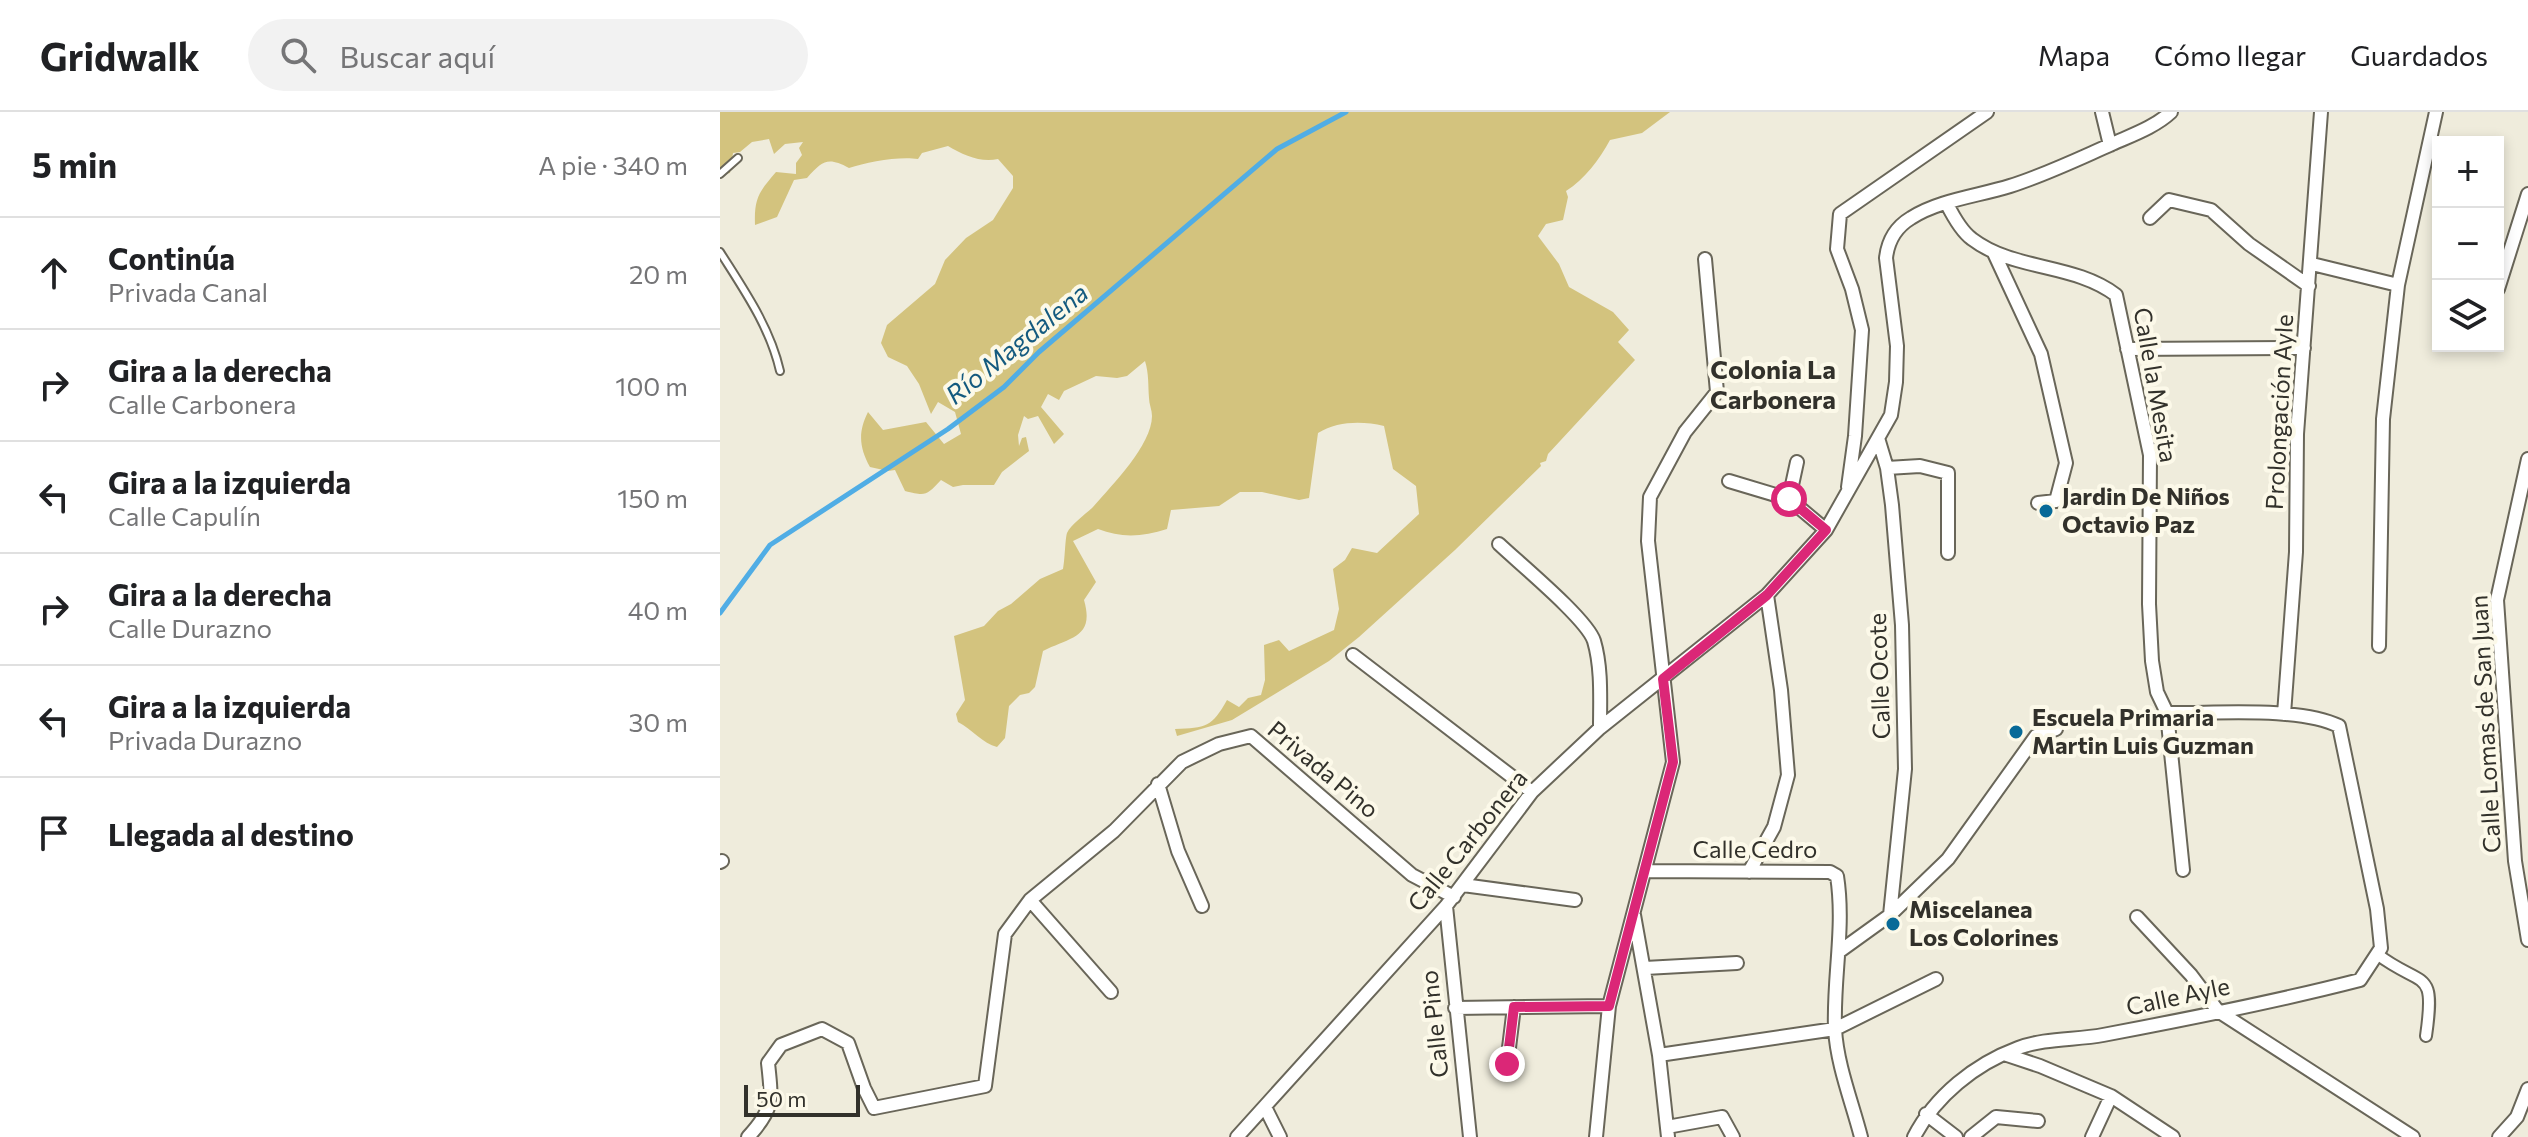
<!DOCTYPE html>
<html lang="es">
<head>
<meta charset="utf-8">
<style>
	body { margin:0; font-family:Commissioner,sans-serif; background:#f2f2f2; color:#202124 }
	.controls { position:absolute; right:24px; top:24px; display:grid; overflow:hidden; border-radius:0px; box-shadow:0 4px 12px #0003 }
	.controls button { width:72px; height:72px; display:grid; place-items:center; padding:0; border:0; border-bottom:2px solid #e0e0e0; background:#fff; color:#202124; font:40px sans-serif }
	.scale { position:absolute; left:24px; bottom:20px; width:116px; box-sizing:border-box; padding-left:8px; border:4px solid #32312b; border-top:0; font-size:22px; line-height:28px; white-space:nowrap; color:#32312b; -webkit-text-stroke:6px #fcf9e9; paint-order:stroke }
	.stop { position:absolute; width:24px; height:24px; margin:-18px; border:6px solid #db2777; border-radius:50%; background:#fff }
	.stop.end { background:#db2777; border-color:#fff; box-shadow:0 2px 8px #0008 }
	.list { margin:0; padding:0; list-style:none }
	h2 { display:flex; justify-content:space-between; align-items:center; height:104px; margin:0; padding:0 32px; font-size:34px }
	h2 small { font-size:26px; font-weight:400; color:#757577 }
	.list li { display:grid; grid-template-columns:52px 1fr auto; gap:24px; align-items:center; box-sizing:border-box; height:112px; padding:0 32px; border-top:2px solid #e0e0e0 }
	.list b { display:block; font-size:30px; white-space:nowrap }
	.list p { margin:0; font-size:26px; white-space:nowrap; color:#757577 }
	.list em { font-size:26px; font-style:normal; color:#757577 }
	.icon { flex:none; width:44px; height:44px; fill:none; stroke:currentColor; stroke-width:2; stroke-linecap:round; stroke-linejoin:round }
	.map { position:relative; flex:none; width:1808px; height:1025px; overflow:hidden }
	header { display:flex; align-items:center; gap:48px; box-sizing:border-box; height:112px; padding:0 40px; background:#fff; border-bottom:2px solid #e0e0e0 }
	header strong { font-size:38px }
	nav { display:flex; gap:44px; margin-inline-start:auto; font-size:28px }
	.search { width:560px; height:72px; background:#f2f2f2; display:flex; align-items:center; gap:20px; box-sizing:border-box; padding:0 28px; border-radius:44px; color:#757577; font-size:30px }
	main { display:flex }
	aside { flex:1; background:#fff }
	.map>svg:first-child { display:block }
</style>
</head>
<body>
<header>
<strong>Gridwalk</strong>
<div class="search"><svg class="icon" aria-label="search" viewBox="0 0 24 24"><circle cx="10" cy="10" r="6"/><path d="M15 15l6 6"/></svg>Buscar aquí</div>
<nav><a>Mapa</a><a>Cómo llegar</a><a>Guardados</a></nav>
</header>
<main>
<aside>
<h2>5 min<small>A pie · 340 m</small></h2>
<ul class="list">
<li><svg class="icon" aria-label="ahead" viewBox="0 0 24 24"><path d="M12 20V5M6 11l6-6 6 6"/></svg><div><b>Continúa</b><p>Privada Canal</p></div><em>20 m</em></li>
<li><svg class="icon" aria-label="right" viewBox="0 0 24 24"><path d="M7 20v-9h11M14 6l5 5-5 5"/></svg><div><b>Gira a la derecha</b><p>Calle Carbonera</p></div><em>100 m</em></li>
<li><svg class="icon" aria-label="left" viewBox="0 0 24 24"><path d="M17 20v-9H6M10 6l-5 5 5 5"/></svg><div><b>Gira a la izquierda</b><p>Calle Capulín</p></div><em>150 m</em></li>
<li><svg class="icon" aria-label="right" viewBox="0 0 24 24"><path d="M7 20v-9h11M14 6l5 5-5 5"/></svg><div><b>Gira a la derecha</b><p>Calle Durazno</p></div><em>40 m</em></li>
<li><svg class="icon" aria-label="left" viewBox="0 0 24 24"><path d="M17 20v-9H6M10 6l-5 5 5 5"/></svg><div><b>Gira a la izquierda</b><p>Privada Durazno</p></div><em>30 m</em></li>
<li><svg class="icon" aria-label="arrive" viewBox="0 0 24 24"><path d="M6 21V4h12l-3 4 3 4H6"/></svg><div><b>Llegada al destino</b></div></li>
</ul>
</aside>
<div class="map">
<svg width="1808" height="1025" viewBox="0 0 1808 1025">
	<rect width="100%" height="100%" fill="#efecdc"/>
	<!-- green -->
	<path fill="#d3c37e" d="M0 0H950L922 21 890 28C879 48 865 67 846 79L848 85 843 108 826 112 818 124 839 152 849 175 893 200 909 218 898 230 915 248 828 342 826 349 820 351 821 354 735 438 639 525 609 549 512 608 457 624 455 617C486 616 492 615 507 588L519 595 528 586 541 583 545 568 544 533 559 528 569 539 614 518 619 497 613 457 625 448 632 436 657 441 699 402 696 374 673 357 664 314C642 309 618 309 598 321L589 386 579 388 542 380H520L499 394 451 398 447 417C422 425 401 426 378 417L353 429 376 470 364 488C375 526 350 525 323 539L315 575 309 581 300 583 289 594 285 626 277 635C263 632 252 617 238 610L236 602 245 588 234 524 264 514 278 499 291 492 320 467 343 457C345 448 345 427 347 421 351 412 366 402 373 395 392 373 432 333 432 304 432 298 429 292 429 286 428 273 429 262 425 249L407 264 397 266 376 264 344 279 339 288 328 282 321 295 344 322 334 332 318 304 308 307 304 304 298 323 299 334 302 326 306 325 309 339 282 360 274 373H243L233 375 221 368C206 384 206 384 185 379L175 358 168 359 150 355C139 335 138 320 148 300L163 318 206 310 224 332 241 322 235 300 218 290 211 302 199 272 187 254 168 245 161 231 167 213 215 172 225 148 246 126 273 108 293 76V64L278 47C261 51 243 43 228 34L202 41 198 47C179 44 147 50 129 56 108 45 103 48 87 66L74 68 57 105 35 113C34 86 39 80 56 60L76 62V51L82 43 79 36 83 30 65 32 54 42 49 27 32 30 20 40 13 41 10 61 0 63Z"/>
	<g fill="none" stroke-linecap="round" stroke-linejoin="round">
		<!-- stream -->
		<path stroke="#50ade5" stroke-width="5" d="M0 501 50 433 228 317 284 275 319 240 557 37 626 0"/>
		<!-- service casing -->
		<g stroke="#696659" stroke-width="10">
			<path id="service" d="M0 62 18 46
				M0 140C24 178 50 215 60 259"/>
		</g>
		<!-- pedestrian casing -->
		<g stroke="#696659" stroke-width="14">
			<path id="pedestrian" d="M1657 842C1703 877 1716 854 1706 924"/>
		</g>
		<!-- minor casing -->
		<g stroke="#696659" stroke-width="16">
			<path id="minor" d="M1382 0 1390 33
				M1227 92C1233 104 1241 119 1252 127 1294 159 1354 151 1396 183L1430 343 1429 492 1432 549 1437 580 1447 601 1463 758
				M1430 106 1449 88 1491 98 1529 132 1589 174
				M1274 141 1321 242 1346 351 1336 389 1318 391
				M1592 152 1678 173
				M1778 177 1808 82
				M1407 237 1584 236
				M1158 326 1167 356 1172 393 1182 513 1185 657 1170 803
				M1808 347 1777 488 1795 749 1808 828
				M1167 356 1200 354 1228 361V441
				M1009 369 1069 387 1106 418
				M1128 375 1135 324 1142 218 1132 177 1117 137 1120 102 1267 0
				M1069 387 1077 350
				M779 432C799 451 867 507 874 529 882 556 880 588 880 616
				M1659 534 1663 307 1678 173 1716 0
				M633 543 812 680
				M1564 602 1576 440 1577 322 1601 0
				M438 672 458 739 482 794
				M0 750 2 749
				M925 759 1110 760 1117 764C1125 815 1113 866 1115 917 1117 953 1132 990 1141 1025
				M1029 760 1054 715 1068 663 1061 578 1047 483
				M743 773 855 788
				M310 788 391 880
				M726 794 750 1025
				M914 803 939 943 948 1025
				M1417 805 1471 863 1498 899 1693 1025
				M1120 839 1170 803 1228 747 1316 624 1336 617
				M925 856 1017 851
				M735 896 889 894
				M1284 942 1320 954 1391 984 1453 1025
				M939 943 1115 917 1216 867
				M787 952 794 895
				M545 995 560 1025
				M1206 1002 1236 1025
				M947 1015 1002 1005 1013 1025
				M28 1025C54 997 52 988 48 951L61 933 102 917 128 931 144 976 154 996 265 974 285 822 310 788 394 719 462 650 499 632 531 624 692 763 734 785
				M517 1025 726 794 812 680 880 616 1047 483 1106 418 1171 303 1176 270 1177 234 1166 146C1168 128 1176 115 1191 106 1219 88 1258 84 1290 74 1325 63 1358 47 1392 32 1412 23 1435 15 1451 0
				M876 1025 889 894 953 650 928 429 930 385 965 320 997 280 985 147
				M1194 1025C1215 984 1255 952 1298 936 1324 926 1356 928 1383 923 1468 907 1555 890 1640 868L1661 836 1657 797 1619 614C1578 594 1493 602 1447 601
				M1251 1025 1276 1005 1318 1009
				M1372 1025 1391 984
				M1779 1025 1797 1005 1808 977"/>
		</g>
		<!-- service -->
		<use href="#service" stroke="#fff" stroke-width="6"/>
		<!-- pedestrian -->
		<use href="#pedestrian" stroke="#fff" stroke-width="10"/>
		<!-- minor -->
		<use href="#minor" stroke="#fff" stroke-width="12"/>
	</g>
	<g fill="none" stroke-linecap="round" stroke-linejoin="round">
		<!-- route -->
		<path stroke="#db2777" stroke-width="10" d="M787 952 794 895 889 894 953 650 943 567 1047 483 1106 418 1069 387"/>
	</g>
	<!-- markers -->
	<g fill="#086a98" stroke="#fcf9e9" stroke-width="3">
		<circle cx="1326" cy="399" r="8"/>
		<circle cx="1296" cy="620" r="8"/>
		<circle cx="1173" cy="812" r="8"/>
	</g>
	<g text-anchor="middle" stroke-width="8" stroke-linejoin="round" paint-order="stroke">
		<!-- street labels -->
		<g font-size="24" fill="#32312b" stroke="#fcf9e9">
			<text transform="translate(1435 273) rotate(80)" y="8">Calle la Mesita</text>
			<text transform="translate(1560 300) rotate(-87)" y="8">Prolongación Ayle</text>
			<text transform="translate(1160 564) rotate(-92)" y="8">Calle Ocote</text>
			<text transform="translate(1766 612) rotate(-93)" y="8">Calle Lomas de San Juan</text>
			<text transform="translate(603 658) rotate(40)" y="8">Privada Pino</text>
			<text transform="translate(748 729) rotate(-51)" y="8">Calle Carbonera</text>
			<text x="1035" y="746">Calle Cedro</text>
			<text transform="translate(1458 885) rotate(-12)" y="8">Calle Ayle</text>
			<text transform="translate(715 912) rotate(-96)" y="8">Calle Pino</text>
		</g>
		<!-- poi labels -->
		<g font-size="24" font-weight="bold" fill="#32312b" stroke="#fcf9e9" text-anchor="start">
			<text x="1342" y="393">Jardin De Niños<tspan x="1342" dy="28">Octavio Paz</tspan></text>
			<text x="1312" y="614">Escuela Primaria<tspan x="1312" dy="28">Martin Luis Guzman</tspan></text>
			<text x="1189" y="806">Miscelanea<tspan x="1189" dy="28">Los Colorines</tspan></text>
		</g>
		<!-- water labels -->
		<g font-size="26" font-style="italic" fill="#145a7f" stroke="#fcf9e9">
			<text transform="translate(297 232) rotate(-39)" y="9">Río Magdalena</text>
		</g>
		<!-- neighbourhood labels -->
		<g font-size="26" font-weight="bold" fill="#32312b" stroke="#fcf9e9">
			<text x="1053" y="267">Colonia La<tspan x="1053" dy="30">Carbonera</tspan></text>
		</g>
	</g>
</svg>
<div class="controls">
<button>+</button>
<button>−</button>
<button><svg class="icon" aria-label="layers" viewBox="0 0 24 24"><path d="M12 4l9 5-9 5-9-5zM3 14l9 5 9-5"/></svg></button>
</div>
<div class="scale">50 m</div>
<div class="stop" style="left:1069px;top:387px"></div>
<div class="stop end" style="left:787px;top:952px"></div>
</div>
</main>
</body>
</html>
